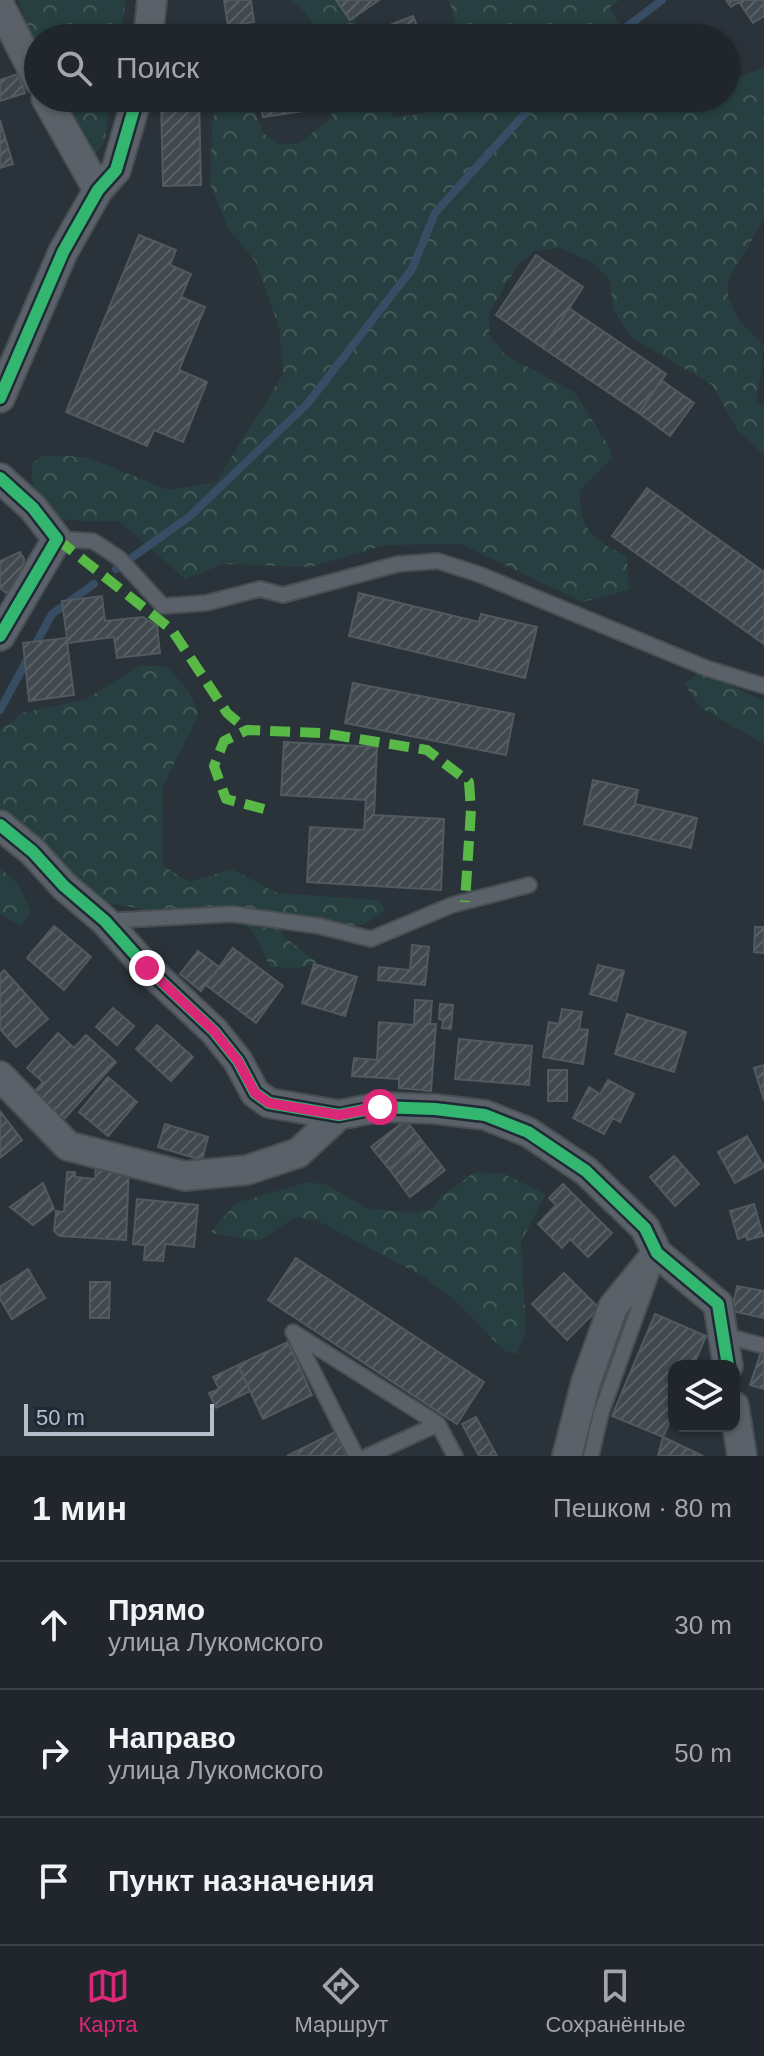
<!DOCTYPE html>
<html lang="ru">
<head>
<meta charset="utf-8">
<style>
	body { margin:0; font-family:Helvetica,sans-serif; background:#282e34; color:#f1f3f6 }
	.controls { position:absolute; right:24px; bottom:24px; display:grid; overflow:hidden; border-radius:16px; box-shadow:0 2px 6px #0004 }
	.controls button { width:72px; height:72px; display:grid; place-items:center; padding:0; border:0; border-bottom:2px solid #3d4348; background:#20262c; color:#f1f3f6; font:40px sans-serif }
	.scale { position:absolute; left:24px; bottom:20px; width:190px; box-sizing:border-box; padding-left:8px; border:4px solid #b5bfcb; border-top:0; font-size:22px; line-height:28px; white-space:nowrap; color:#b5bfcb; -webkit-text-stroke:6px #1e2a35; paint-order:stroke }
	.stop { position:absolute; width:24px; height:24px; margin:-18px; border:6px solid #db2777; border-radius:50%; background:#fff }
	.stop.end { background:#db2777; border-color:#fff; box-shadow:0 2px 8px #0008 }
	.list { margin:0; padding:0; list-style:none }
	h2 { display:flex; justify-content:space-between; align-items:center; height:104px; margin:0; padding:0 32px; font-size:34px }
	h2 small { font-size:26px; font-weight:400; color:#a2a5a9 }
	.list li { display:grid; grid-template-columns:52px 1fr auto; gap:24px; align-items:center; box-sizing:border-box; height:128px; padding:0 32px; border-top:2px solid #3d4348 }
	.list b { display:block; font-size:30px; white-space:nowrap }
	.list p { margin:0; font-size:26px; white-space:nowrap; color:#a2a5a9 }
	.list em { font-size:26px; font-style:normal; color:#a2a5a9 }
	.icon { flex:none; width:44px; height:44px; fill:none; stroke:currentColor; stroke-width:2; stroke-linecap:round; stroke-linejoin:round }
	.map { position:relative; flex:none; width:764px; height:1456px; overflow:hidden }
	.search { position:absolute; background:#20262c; box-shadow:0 2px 6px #0004; left:24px; right:24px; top:24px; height:88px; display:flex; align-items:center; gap:20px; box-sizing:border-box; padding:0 28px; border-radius:44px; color:#a2a5a9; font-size:30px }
	.sheet { height:488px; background:#20262c }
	nav { display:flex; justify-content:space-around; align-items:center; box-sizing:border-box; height:112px; border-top:2px solid #3d4348; background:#20262c; font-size:22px; color:#a2a5a9 }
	nav a { display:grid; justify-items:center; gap:4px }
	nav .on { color:#db2777 }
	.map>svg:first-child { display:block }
</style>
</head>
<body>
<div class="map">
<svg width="764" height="1456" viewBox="0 0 764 1456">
	<defs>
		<pattern id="forest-crowns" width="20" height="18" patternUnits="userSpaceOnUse" patternTransform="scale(2)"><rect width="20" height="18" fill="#273f40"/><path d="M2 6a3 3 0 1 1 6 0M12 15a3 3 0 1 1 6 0" fill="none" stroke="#44595a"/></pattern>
		<pattern id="building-hatch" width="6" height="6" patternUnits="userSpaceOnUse" patternTransform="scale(2)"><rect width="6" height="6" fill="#41484e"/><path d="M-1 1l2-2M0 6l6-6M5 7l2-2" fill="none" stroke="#5a6166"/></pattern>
	</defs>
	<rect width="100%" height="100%" fill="#2a323a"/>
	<!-- forest -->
	<path fill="url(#forest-crowns)" d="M18 0H126L120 38H38V53Z
		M289 0H351L359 38H322L304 11Z
		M449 0H620L610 7 625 38H459Z
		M764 68V219L728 281V296L740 322 764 345 757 401 764 408V455L738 431 712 385 631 337 613 310 610 281 593 263 560 248 535 251 517 266 490 311 489 335 506 355 574 392 610 448 612 458 580 491C579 532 594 539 627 557L629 590 582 602 461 544 386 545 311 567 224 564 185 579 119 521C71 521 29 528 32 464L43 455 87 457 168 490 216 482 283 374 279 327 255 261 228 228 210 184 212 124 219 98H249L264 134 279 144 300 143 331 118 336 98H380L394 118 447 109 464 98H726V81Z
		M55 98H111L104 144 93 156Z
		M141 665 167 667 189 691 199 714 163 786 162 865 189 882 232 869 277 893 378 900 386 910 363 925 283 927V936L317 962 299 968 270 967 253 931 232 914 170 927 138 908 99 902 0 808V730L22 713 86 699Z
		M702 671 764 701V744L701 708 684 684Z
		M0 868 18 884 31 911 21 926 0 915Z
		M475 1172 504 1174 546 1194 521 1242 526 1331 517 1354 504 1351 460 1305 424 1277 318 1221 295 1217 259 1241 210 1233 236 1203 307 1182 327 1185 366 1208 409 1213 431 1209 442 1196Z"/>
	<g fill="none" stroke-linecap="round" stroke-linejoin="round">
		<!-- stream -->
		<path stroke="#374d64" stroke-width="8" d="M612 38 662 0
			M116 569 190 516 308 403 412 269 435 213 539 98
			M0 710 52 614 94 584"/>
	</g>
	<!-- building -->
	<path fill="url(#building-hatch)" stroke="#525a61" stroke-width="2" d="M224 0H251L254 22 228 26Z
		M336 0H379L350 20Z
		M726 0H764V16L753 23 739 2 731 7Z
		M413 16 422 38H376L374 31Z
		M18 74 25 93 0 101V80Z
		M161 98H199L201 185 163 186Z
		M259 98H302L304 111 263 117Z
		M0 120 13 164 0 168Z
		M139 235 176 250 170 265 191 274 181 297 205 307 179 370 207 382 183 442 154 430 147 446 66 412Z
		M536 255 583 287 543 348 496 315Z
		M569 308 666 374 639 413 543 348Z
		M661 380 694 403 670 436 639 413Z
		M647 488 764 572V644L612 536Z
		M20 552 24 559 23 573 10 596 0 588V561Z
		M359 593 479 622 481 614 537 627 525 678 349 636Z
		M102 596 105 621 143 617 157 626 160 653 117 658 114 637 67 643 74 695 29 701 23 643 67 638 62 601Z
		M353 683 514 714 506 755 345 723Z
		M284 742 377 747 374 815 444 819 441 890 307 882 310 827 364 830 366 800 281 795Z
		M593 780 638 790 635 804 697 818 691 848 584 824Z
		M54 926 91 957 64 990 27 958Z
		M755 927H764V953L754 952Z
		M412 945 429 947 425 985 378 980 379 967 410 970Z
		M233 948 283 986 256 1023 206 985Z
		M198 951 219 967 201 991 180 974Z
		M314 964 357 977 345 1016 302 1003Z
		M598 965 624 971 616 1001 590 994Z
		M4 970 48 1019 16 1047 0 1029V974Z
		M415 1000 432 1001 430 1024H436L431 1091 399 1088V1079L352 1076 354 1058 377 1060 379 1022 414 1025Z
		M440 1004 453 1005 451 1029 442 1028 443 1020 439 1019Z
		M113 1008 134 1026 117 1045 96 1027Z
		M562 1009 582 1012 579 1029 588 1030 583 1064 543 1057 549 1022 559 1024Z
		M627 1014 686 1032 674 1072 615 1054Z
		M157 1025 193 1057 171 1081 136 1049Z
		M58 1033 74 1048 86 1035 116 1062 63 1120 33 1093 43 1082 27 1068Z
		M459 1039 532 1046 529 1085 455 1079Z
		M764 1065V1100L754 1068Z
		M548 1070H567V1101H548Z
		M108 1077 137 1102 108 1136 79 1112Z
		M608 1080 634 1094 620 1122 613 1118 604 1134 573 1118 589 1087 600 1094Z
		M0 1111 22 1140 0 1158Z
		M406 1120 423 1142 389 1169 371 1147Z
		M165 1124 208 1137 202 1160 158 1147Z
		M747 1136 764 1167 735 1183 718 1152Z
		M423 1142 445 1170 410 1197 389 1169Z
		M674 1156 699 1184 675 1206 650 1177Z
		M96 1164 129 1168 126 1240 59 1236 54 1231 56 1211 64 1212 67 1172H75V1177L95 1179Z
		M43 1183 54 1209 33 1225 10 1207Z
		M563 1184 612 1233 588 1257 570 1239 562 1248 538 1224 556 1205 549 1198Z
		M137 1199 198 1205 194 1247 165 1244 163 1261 144 1260 145 1245 133 1244Z
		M754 1204 763 1236 747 1240V1236L738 1239 730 1211Z
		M296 1258 484 1382 457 1424 268 1300Z
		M28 1269 45 1298 12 1319 0 1299V1287Z
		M564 1273 599 1308 567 1340 532 1304Z
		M90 1282H110L109 1318H90Z
		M737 1286 764 1291V1318L732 1311Z
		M655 1314 706 1336 693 1366H674V1412L663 1437 612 1416Z
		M288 1342 312 1395 263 1419 238 1365Z
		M762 1349 764 1350V1389L750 1385Z
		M238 1365 250 1391 216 1408 209 1393 219 1389 213 1377Z
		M476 1417 497 1456H479L462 1424Z
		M335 1432 347 1456H287Z
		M663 1437 703 1456H658Z"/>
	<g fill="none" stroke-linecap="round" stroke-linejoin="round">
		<!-- lane casing -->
		<g stroke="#494e55" stroke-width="18">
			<path id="lane" d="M57 539 93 541 119 558 163 606 206 603 260 589 283 595 398 564 438 561 481 575 706 668 764 686
				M105 921 232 914 319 926 371 939 452 905 529 885
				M723 1335 764 1346
				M356 1456 293 1332 438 1424 455 1456
				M368 1456 438 1424
				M591 1456 601 1413 651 1274"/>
		</g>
		<!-- street casing -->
		<g stroke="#494e55" stroke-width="32">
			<path id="street" d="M0 6 38 80
				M148 38 152 0
				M46 98 98 190
				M0 398 63 252 98 190 116 170 137 98
				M0 478 33 508 57 539 0 636
				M0 825 33 852 64 886 105 921 147 968 214 1031 238 1061 255 1093 269 1103 339 1115 380 1107 435 1109 485 1115 528 1132 586 1171 645 1228 657 1253 718 1304 728 1366
				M0 1076 68 1146 185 1176 247 1170 298 1153 339 1115
				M734 1406 742 1456
				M567 1456 586 1382 613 1307 657 1253"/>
		</g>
		<!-- lane -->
		<use href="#lane" stroke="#5b6168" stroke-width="14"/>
		<!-- street -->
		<use href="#street" stroke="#5b6168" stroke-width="28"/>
		<!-- quiet -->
		<path stroke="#58b947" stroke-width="10" stroke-dasharray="20 10" stroke-linecap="butt" d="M57 539 172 630 227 713 247 730
			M264 809 226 799 214 766 224 741 247 730 322 733 427 750 469 782 471 810 465 902"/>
		<!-- cycleway casing -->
		<g stroke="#1e2a35" stroke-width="17">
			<path id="cycleway" d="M0 398 63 252 98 190 116 170 137 98
				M0 478 33 508 57 539 0 636
				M0 825 33 852 64 886 105 921 147 968 214 1031 238 1061 255 1093 269 1103 339 1115 380 1107 435 1109 485 1115 528 1132 586 1171 645 1228 657 1253 718 1304 728 1366"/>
		</g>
		<!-- cycleway -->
		<use href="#cycleway" stroke="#33b770" stroke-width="12"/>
	</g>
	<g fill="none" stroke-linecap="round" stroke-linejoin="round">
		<!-- route -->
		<path stroke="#db2777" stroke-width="10" d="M147 968 214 1031 238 1061 255 1093 269 1103 339 1115 380 1107"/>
	</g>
</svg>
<div class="controls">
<button><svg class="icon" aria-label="layers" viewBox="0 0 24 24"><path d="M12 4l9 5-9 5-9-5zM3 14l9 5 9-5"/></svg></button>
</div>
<div class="scale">50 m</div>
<div class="stop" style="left:380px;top:1107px"></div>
<div class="stop end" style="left:147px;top:968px"></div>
<div class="search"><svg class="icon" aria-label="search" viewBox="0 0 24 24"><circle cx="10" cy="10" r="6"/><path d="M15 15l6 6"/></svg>Поиск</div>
</div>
<section class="sheet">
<h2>1 мин<small>Пешком · 80 m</small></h2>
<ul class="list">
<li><svg class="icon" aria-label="ahead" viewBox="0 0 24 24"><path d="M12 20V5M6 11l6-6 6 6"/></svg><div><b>Прямо</b><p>улица Лукомского</p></div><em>30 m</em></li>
<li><svg class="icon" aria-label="right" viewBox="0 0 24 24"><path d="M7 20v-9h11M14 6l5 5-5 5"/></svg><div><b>Направо</b><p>улица Лукомского</p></div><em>50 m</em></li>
<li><svg class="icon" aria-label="arrive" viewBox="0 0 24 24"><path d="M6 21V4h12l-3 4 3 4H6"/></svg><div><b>Пункт назначения</b></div></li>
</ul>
</section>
<nav>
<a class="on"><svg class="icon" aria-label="map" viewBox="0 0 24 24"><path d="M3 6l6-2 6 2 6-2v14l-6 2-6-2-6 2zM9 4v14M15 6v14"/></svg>Карта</a>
<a><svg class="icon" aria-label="directions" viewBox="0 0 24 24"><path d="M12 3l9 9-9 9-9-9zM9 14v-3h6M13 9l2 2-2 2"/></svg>Маршрут</a>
<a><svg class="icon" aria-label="saved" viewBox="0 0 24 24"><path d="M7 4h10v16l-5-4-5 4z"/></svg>Сохранённые</a>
</nav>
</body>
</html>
